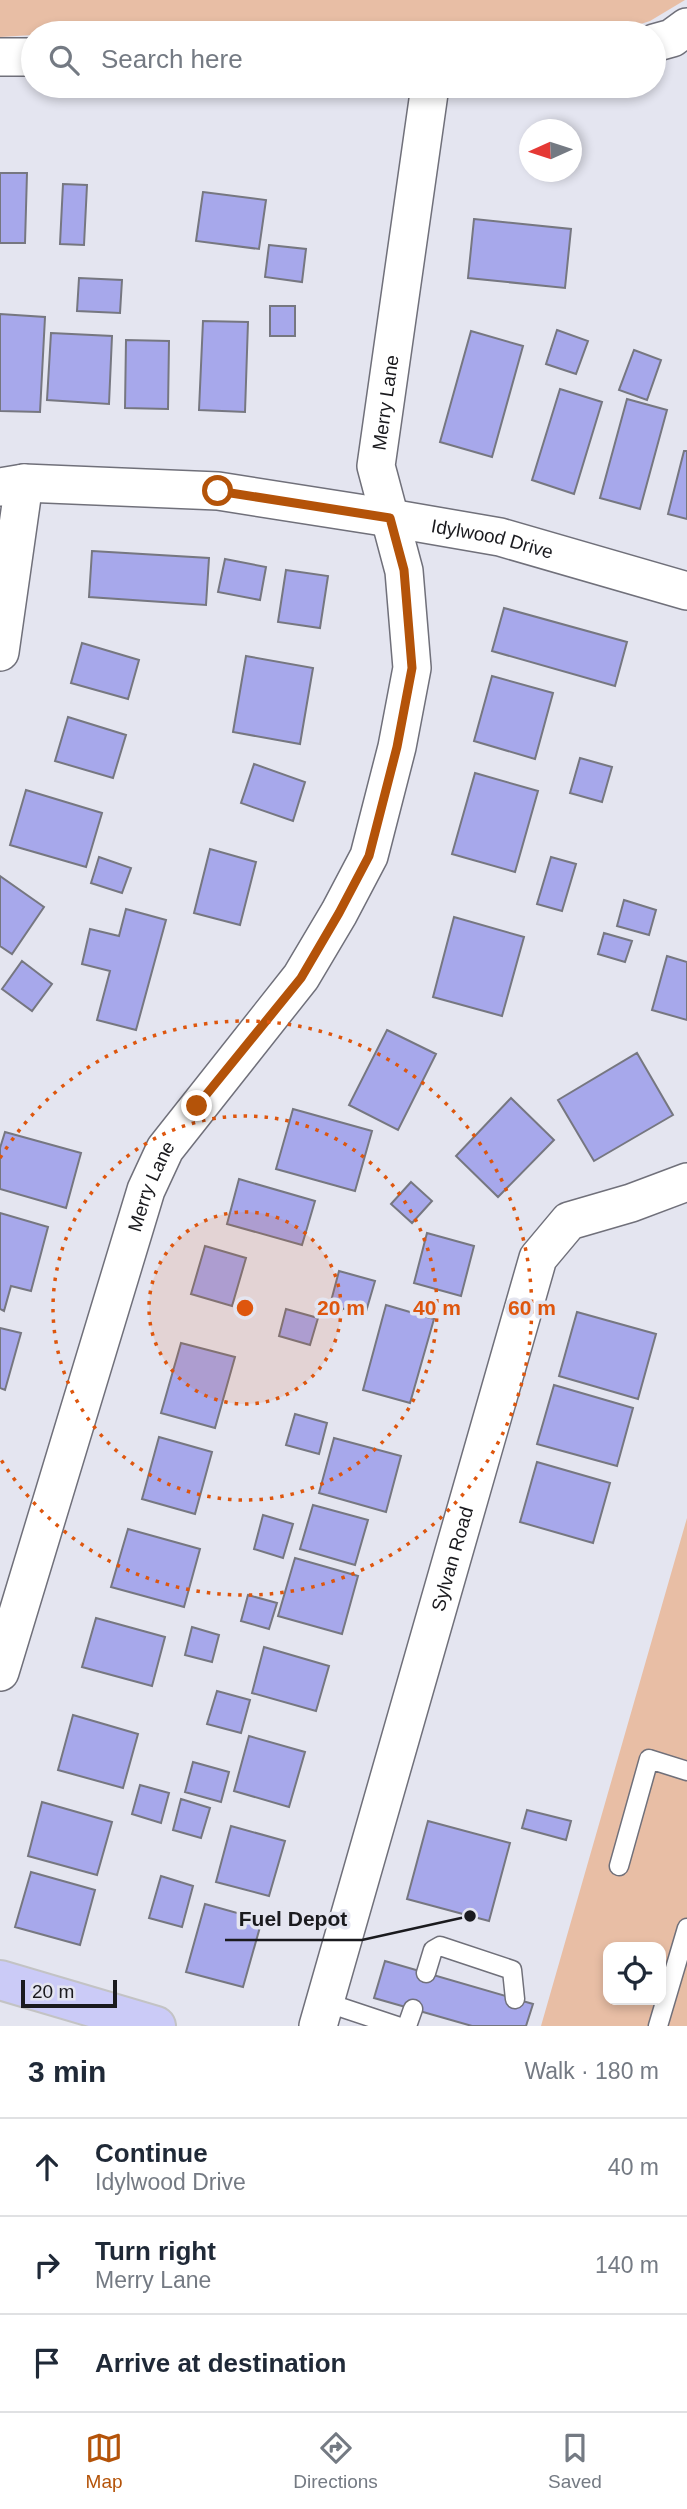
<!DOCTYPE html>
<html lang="en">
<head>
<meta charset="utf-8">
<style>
	body { margin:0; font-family:Arial,sans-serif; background:#f2f2f3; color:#1f2937 }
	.controls { position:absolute; right:21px; bottom:21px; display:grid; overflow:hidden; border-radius:14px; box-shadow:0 4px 10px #0003 }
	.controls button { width:63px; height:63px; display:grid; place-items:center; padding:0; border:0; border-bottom:2px solid #e0e1e3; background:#fff; color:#1f2937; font:35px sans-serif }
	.compass { position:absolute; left:519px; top:119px; width:63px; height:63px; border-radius:50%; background:#fff; box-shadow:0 4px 10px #0003; rotate:267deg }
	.scale { position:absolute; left:21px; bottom:18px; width:96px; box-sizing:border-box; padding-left:7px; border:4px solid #1a1a1e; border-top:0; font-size:19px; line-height:24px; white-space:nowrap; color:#1a1a1e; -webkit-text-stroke:5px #e4e5f0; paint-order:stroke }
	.stop { position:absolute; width:21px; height:21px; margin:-16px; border:5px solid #b45309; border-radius:50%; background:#fff }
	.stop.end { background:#b45309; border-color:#fff; box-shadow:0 2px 7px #0008 }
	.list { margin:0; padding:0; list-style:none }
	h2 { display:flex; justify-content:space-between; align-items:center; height:91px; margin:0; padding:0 28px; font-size:30px }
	h2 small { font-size:23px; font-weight:400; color:#747a83 }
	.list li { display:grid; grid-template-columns:46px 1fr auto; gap:21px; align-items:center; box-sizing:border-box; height:98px; padding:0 28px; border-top:2px solid #e0e1e3 }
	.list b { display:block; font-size:26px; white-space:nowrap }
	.list p { margin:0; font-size:23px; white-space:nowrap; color:#747a83 }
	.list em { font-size:23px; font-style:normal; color:#747a83 }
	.icon { flex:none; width:38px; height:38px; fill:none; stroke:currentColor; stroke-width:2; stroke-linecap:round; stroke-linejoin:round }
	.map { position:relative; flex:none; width:687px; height:2026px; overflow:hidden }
	.search { position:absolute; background:#fff; box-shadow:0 4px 10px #0003; left:21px; right:21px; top:21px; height:77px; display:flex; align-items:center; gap:18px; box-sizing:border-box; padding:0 24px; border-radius:38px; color:#747a83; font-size:26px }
	.sheet { height:385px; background:#fff }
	nav { display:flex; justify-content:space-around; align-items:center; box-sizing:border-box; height:98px; border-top:2px solid #e0e1e3; background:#fff; font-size:19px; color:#747a83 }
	nav a { display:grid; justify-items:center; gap:4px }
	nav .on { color:#b45309 }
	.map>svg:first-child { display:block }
</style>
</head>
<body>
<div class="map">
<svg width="687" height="2026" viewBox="0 0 687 2026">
	<rect width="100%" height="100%" fill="#e4e5f0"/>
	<!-- green -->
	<path fill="#e8bea5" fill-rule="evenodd" d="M0 0H685L650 21 613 33H33V35L0 37Z
		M687 1518V2026H541ZM608 1947H661V2000H608Z"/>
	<!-- building -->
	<path fill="#a7a8eb" stroke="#767780" stroke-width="2" d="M0 173H27L25 243H0Z
		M63 184 87 185 84 245 60 244Z
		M203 192 266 200 259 249 196 241Z
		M474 219 571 229 565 288 468 278Z
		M269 245 306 249 302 282 265 277Z
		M79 278 122 280 120 313 77 311Z
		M270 306H295V336H270Z
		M0 314 45 317 40 412 0 411Z
		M203 321 248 322 245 412 199 410Z
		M557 330 588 341 576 374 546 364Z
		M471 331 523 346 492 457 440 442Z
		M51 333 112 336 109 404 47 400Z
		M126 340 169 341 168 409 125 408Z
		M634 350 661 360 647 400 619 390Z
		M560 389 602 402 574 494 532 480Z
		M627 399 667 410 640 509 600 498Z
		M684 451H687V519L668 514Z
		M92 551 209 558 206 605 89 597Z
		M225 559 266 567 260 600 218 592Z
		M286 570 328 576 320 628 278 622Z
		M504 608 627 642 615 686 492 651Z
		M82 643 139 660 128 699 71 683Z
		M246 656 313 668 300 744 233 732Z
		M492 676 553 693 535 759 474 741Z
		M68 717 126 735 113 778 55 761Z
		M580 758 612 767 602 802 570 793Z
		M254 764 305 782 293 821 241 803Z
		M475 773 538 791 515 872 452 854Z
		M26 790 102 813 86 867 10 845Z
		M210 849 256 862 240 925 194 913Z
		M99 857 131 868 122 893 91 883Z
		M551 857 576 864 562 911 537 904Z
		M0 876 44 907 12 954 0 946Z
		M624 900 656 910 649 935 617 926Z
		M126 909 166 920 136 1030 97 1020 110 971 82 964 90 929 119 936Z
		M454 917 524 937 502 1016 433 997Z
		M604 933 632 941 625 962 598 954Z
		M667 956 687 962V1020L652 1010Z
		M22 961 52 984 32 1011 2 989Z
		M387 1030 436 1054 398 1130 349 1105Z
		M637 1053 673 1115 594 1161 558 1100Z
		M511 1098 554 1140 498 1197 456 1156Z
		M293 1109 372 1131 355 1191 276 1169Z
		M5 1132 81 1153 66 1208 0 1189V1148Z
		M239 1179 315 1201 302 1245 227 1224Z
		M411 1182 432 1201 412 1223 391 1204Z
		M0 1213 48 1227 31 1291 11 1286 4 1311 0 1309Z
		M427 1233 474 1246 461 1296 414 1283Z
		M205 1246 246 1258 232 1306 191 1294Z
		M339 1271 375 1281 365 1315 330 1305Z
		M386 1305 434 1319 410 1403 363 1390Z
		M286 1309 318 1318 310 1345 279 1336Z
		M577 1312 656 1334 638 1399 559 1376Z
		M0 1328 21 1333 5 1390 0 1388Z
		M181 1343 235 1357 215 1428 161 1413Z
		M554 1385 633 1408 617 1466 537 1444Z
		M295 1414 327 1423 319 1454 286 1445Z
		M159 1437 212 1452 195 1514 142 1499Z
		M334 1438 401 1456 386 1512 319 1493Z
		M537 1462 610 1483 593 1543 520 1522Z
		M313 1505 368 1520 355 1565 300 1549Z
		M263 1515 293 1524 283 1558 254 1549Z
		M128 1529 200 1549 184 1607 111 1587Z
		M295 1558 358 1576 342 1634 278 1616Z
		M248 1595 277 1603 269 1629 241 1621Z
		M96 1618 165 1637 152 1686 82 1667Z
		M192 1627 219 1635 212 1662 185 1655Z
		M264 1647 329 1666 316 1711 252 1693Z
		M217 1691 250 1700 241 1733 207 1724Z
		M73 1715 138 1734 123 1788 58 1770Z
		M249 1736 305 1752 289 1807 234 1791Z
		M193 1762 229 1772 221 1802 185 1792Z
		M140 1785 169 1793 161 1823 132 1814Z
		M181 1799 210 1808 201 1838 173 1830Z
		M42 1802 112 1822 97 1875 28 1856Z
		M527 1810 571 1821 566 1840 522 1828Z
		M428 1821 510 1843 489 1921 407 1899Z
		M231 1826 285 1841 269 1896 216 1882Z
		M31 1872 95 1890 80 1945 15 1927Z
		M161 1876 193 1886 182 1927 149 1918Z
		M205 1904 262 1920 243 1987 186 1972Z
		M385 1961 533 2004 526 2026H472L374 1998Z"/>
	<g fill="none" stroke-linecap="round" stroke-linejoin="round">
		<!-- service casing -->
		<g stroke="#70707a" stroke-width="21">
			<path id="service" d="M619 1866 649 1759 687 1771
				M426 1973 433 1950 440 1946 512 1970 515 1999
				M325 2002 397 2026
				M407 2026 413 2009
				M658 2026 687 1928"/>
		</g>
		<!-- minor casing -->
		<g stroke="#70707a" stroke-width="40">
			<g id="minor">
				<path d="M654 43 672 38 687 27"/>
				<path d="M0 57H33"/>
				<path id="s1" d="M0 487 24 483 218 491 390 518 500 537 687 591"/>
				<path d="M0 652 24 483"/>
				<path id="s2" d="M0 1672 146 1190 165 1149 301 977 339 913 369 856 397 747 412 668 404 571 376 466 430 86"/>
				<path id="s3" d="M318 2026 538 1258 569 1221 631 1203 687 1182"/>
			</g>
		</g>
		<!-- primary casing -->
		<g stroke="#c3c3c4" stroke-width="42">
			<path id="primary" d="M0 1980 156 2026"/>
		</g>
		<!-- service -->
		<use href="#service" stroke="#fff" stroke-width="18"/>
		<!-- minor -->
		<use href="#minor" stroke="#fff" stroke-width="37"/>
		<!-- primary -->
		<use href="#primary" stroke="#cbcbf7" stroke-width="38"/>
	</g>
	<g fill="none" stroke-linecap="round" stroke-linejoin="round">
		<!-- route -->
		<path stroke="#b45309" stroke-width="9" d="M197 1106 301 978 339 913 369 856 397 747 412 668 404 570 390 518 218 491"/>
	</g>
	<!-- distance rings -->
	<circle cx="245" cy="1308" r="96" fill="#de560d" fill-opacity=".12"/>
	<g fill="none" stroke="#de560d" stroke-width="3.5" stroke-dasharray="3.5 7">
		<circle cx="245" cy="1308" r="96"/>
		<circle cx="245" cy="1308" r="192"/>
		<path d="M0 1158A287 287 0 1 1 0 1458"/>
	</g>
	<g text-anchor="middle" stroke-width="7" stroke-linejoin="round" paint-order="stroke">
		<!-- street labels -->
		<g font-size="19" fill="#1a1a1e" stroke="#e4e5f0">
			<text dy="7" stroke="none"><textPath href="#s2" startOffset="1370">Merry Lane</textPath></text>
			<text dy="7" stroke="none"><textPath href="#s1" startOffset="497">Idylwood Drive</textPath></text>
			<text dy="7" stroke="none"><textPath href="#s2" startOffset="509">Merry Lane</textPath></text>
			<text dy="7" stroke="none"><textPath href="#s3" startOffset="486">Sylvan Road</textPath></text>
		</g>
	</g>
	<circle cx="245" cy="1308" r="10" fill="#de560d" stroke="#e4e5f0" stroke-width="3.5"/>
	<g font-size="21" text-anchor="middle" font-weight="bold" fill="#de560d" stroke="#e4e5f0" stroke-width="7" stroke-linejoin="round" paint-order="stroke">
		<text x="341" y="1315">20 m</text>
		<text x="437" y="1315">40 m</text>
		<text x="532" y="1315">60 m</text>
	</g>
	<!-- callouts -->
	<path fill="none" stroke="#1a1a1e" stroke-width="2.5" d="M470 1916L362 1940H225"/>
	<circle fill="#1a1a1e" stroke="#e4e5f0" stroke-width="2.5" cx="470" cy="1916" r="7"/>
	<g font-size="21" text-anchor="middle" font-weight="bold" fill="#1a1a1e" stroke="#e4e5f0" stroke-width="7" stroke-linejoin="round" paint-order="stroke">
		<text x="293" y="1926">Fuel Depot</text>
	</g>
</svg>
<div class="controls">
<button><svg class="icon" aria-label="locate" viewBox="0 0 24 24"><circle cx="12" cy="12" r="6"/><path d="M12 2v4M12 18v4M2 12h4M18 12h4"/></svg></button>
</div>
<svg class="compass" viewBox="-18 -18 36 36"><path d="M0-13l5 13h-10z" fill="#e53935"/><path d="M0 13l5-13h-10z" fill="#747a83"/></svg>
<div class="scale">20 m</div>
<div class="stop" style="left:218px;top:491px"></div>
<div class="stop end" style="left:197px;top:1106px"></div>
<div class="search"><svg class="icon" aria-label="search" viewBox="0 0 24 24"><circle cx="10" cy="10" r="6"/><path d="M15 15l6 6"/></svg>Search here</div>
</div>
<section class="sheet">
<h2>3 min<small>Walk · 180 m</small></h2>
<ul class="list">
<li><svg class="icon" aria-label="ahead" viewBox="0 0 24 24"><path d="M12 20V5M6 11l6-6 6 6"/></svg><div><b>Continue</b><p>Idylwood Drive</p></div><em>40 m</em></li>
<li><svg class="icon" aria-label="right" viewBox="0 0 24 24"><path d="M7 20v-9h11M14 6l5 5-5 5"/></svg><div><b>Turn right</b><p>Merry Lane</p></div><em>140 m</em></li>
<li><svg class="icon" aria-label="arrive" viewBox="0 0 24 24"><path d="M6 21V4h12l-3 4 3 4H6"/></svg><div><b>Arrive at destination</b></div></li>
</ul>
</section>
<nav>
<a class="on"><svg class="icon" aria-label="map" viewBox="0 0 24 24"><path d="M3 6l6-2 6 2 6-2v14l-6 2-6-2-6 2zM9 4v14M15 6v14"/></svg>Map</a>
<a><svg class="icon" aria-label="directions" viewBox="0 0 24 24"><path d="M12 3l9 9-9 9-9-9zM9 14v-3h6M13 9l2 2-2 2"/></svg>Directions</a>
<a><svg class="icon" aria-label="saved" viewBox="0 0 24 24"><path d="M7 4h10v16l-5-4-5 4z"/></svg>Saved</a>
</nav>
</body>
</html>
